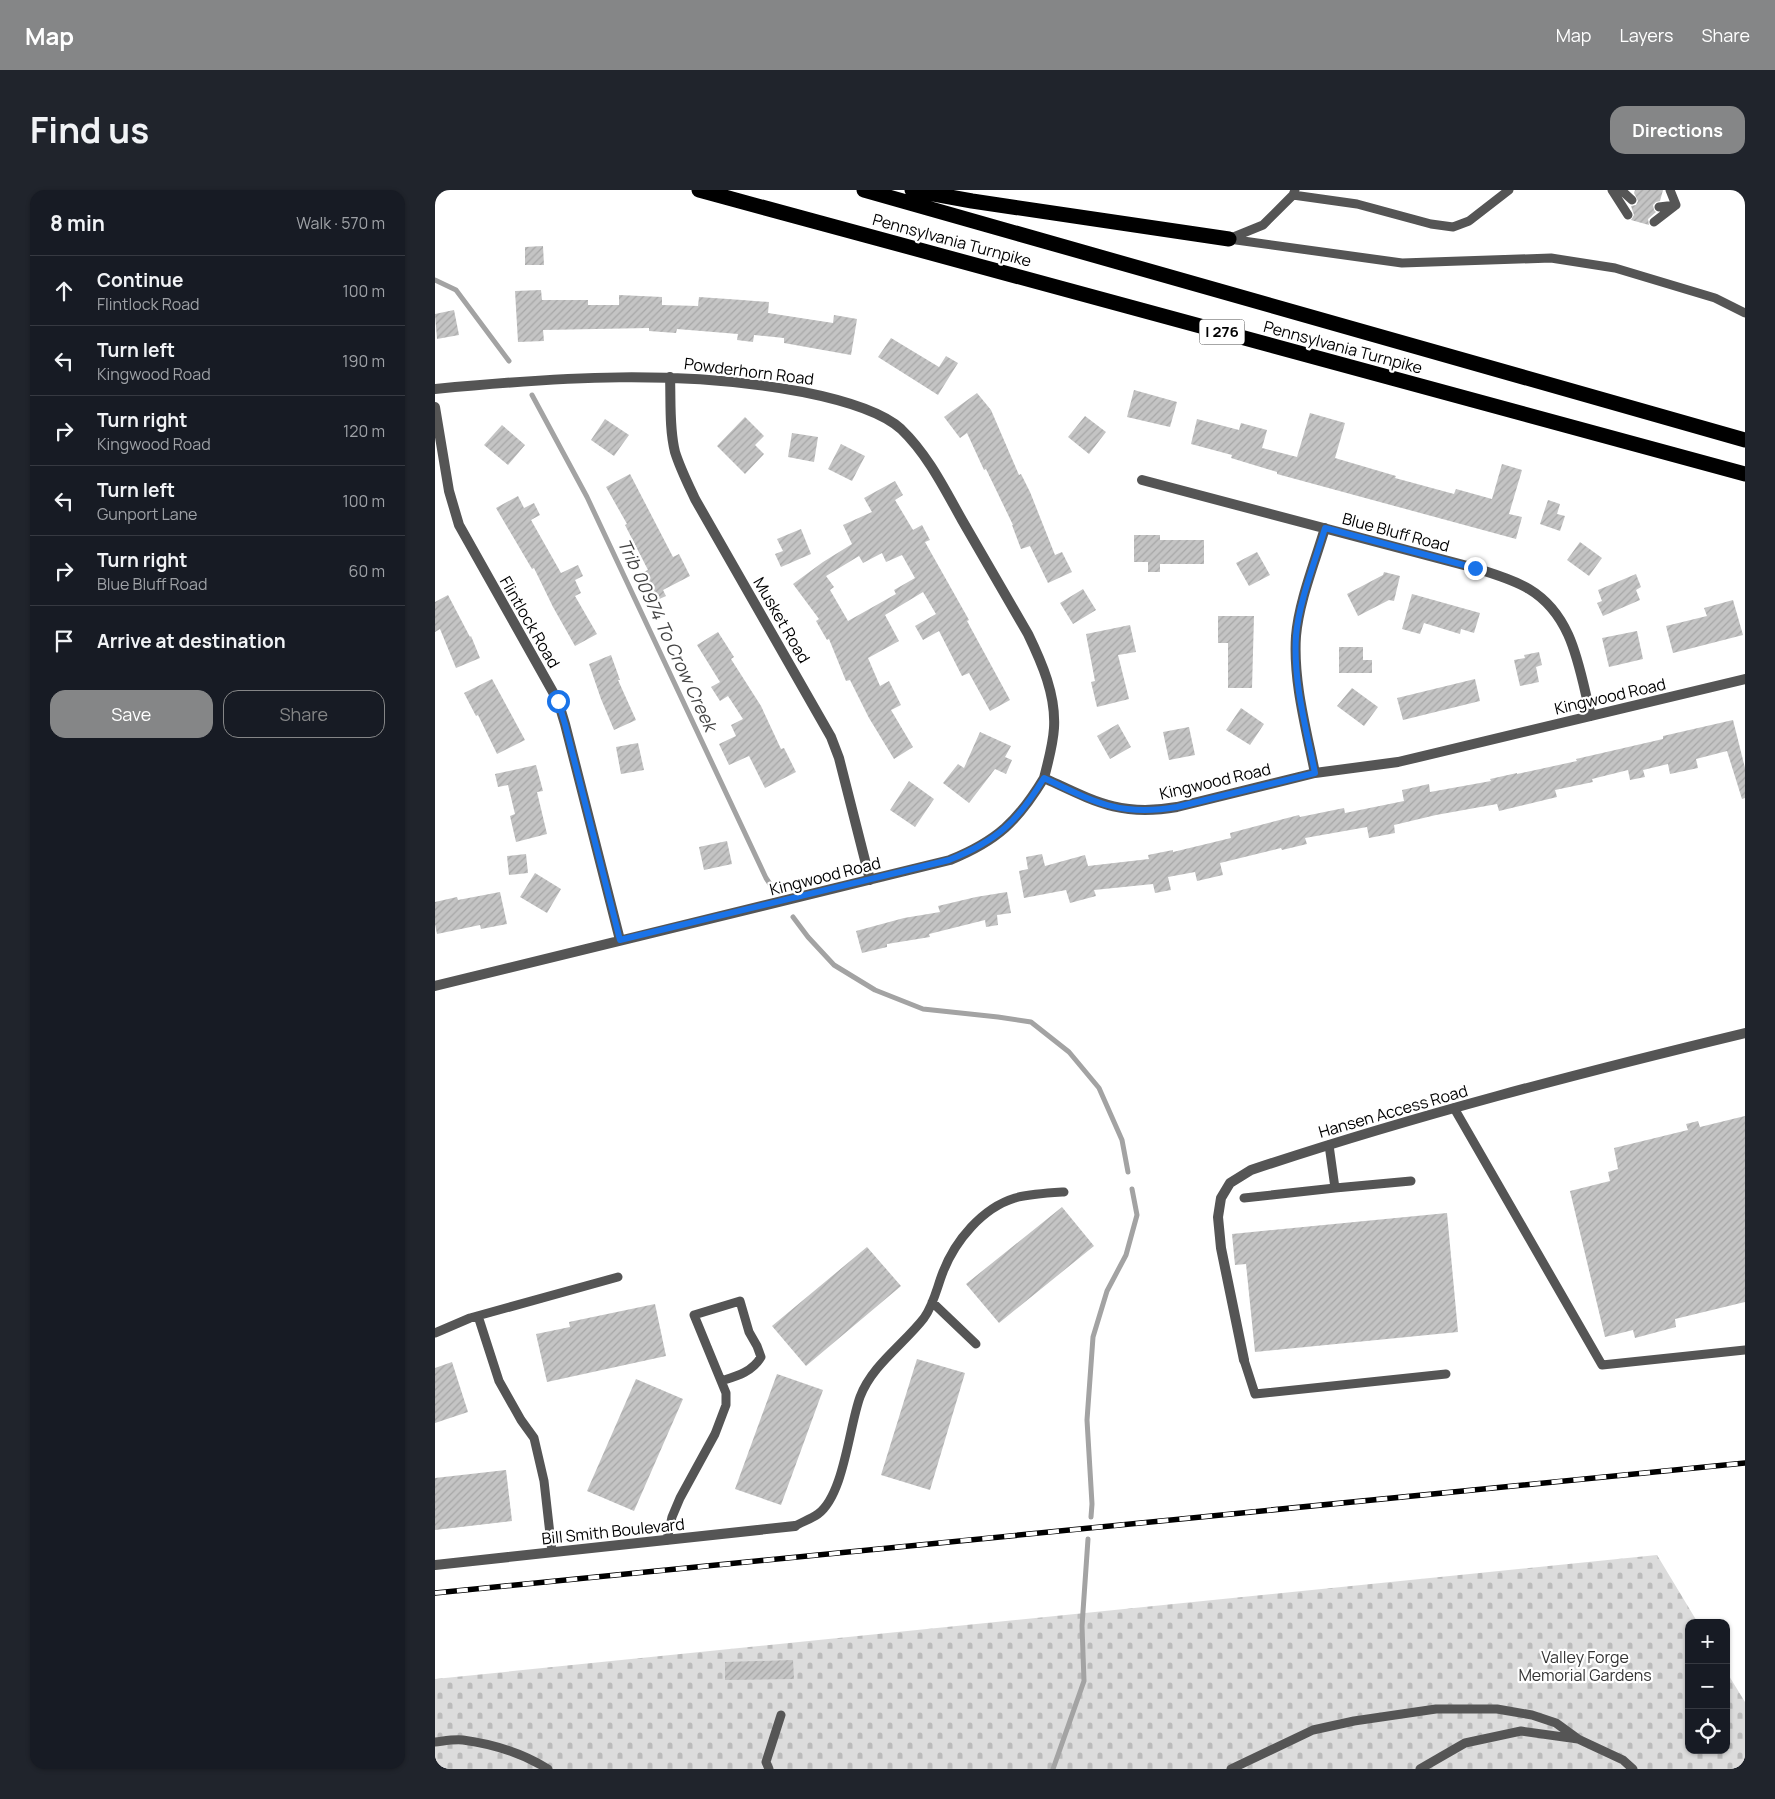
<!DOCTYPE html>
<html lang="en">
<head>
<meta charset="utf-8">
<style>
	body { margin:0; font-family:Manrope,sans-serif; background:#20242c; color:#f1f3f6 }
	.controls { position:absolute; right:15px; bottom:15px; display:grid; overflow:hidden; border-radius:10px; box-shadow:0 1px 4px #0004 }
	.controls button { width:45px; height:45px; display:grid; place-items:center; padding:0; border:0; border-bottom:1px solid #363941; background:#171b24; color:#f1f3f6; font:25px sans-serif }
	.stop { position:absolute; width:15px; height:15px; margin:-11px; border:4px solid #1a73e8; border-radius:50%; background:#fff }
	.stop.end { background:#1a73e8; border-color:#fff; box-shadow:0 1px 5px #0008 }
	.list { margin:0; padding:0; list-style:none }
	h2 { display:flex; justify-content:space-between; align-items:center; height:65px; margin:0; padding:0 20px; font-size:21px }
	h2 small { font-size:16px; font-weight:400; color:#9ea1a6 }
	.list li { display:grid; grid-template-columns:32px 1fr auto; gap:15px; align-items:center; box-sizing:border-box; height:70px; padding:0 20px; border-top:1px solid #363941 }
	.list b { display:block; font-size:19px; white-space:nowrap }
	.list p { margin:0; font-size:16px; white-space:nowrap; color:#9ea1a6 }
	.list em { font-size:16px; font-style:normal; color:#9ea1a6 }
	.actions { display:flex; gap:10px; padding:15px 20px }
	.actions a { flex:1; padding:11px 0; border:1px solid #858687; border-radius:15px; text-align:center; font-size:18px; color:#858687 }
	.actions .main { background:#858687; color:#fff }
	.icon { flex:none; width:28px; height:28px; fill:none; stroke:currentColor; stroke-width:2; stroke-linecap:round; stroke-linejoin:round }
	.map { position:relative; flex:none; width:1310px; height:1579px; overflow:hidden; border-radius:15px }
	header { display:flex; align-items:center; gap:30px; box-sizing:border-box; height:70px; padding:0 25px; background:#858687; color:#fff }
	header strong { font-size:24px }
	nav { display:flex; gap:28px; margin-inline-start:auto; font-size:18px }
	.intro { display:flex; align-items:center; justify-content:space-between; box-sizing:border-box; height:120px; padding:0 30px }
	h1 { margin:0; font-size:35px }
	.button { padding:12px 22px; border-radius:15px; background:#858687; color:#fff; font-size:18px; font-weight:700 }
	main { display:flex; gap:30px; padding:0 30px }
	aside { flex:1; background:#171b24; border-radius:15px; box-shadow:0 1px 4px #0004 }
	.map>svg:first-child { display:block }
</style>
</head>
<body>
<header>
<strong>Map</strong>
<nav><a>Map</a><a>Layers</a><a>Share</a></nav>
</header>
<div class="intro"><h1>Find us</h1><a class="button">Directions</a></div>
<main>
<aside>
<h2>8 min<small>Walk · 570 m</small></h2>
<ul class="list">
<li><svg class="icon" aria-label="ahead" viewBox="0 0 24 24"><path d="M12 20V5M6 11l6-6 6 6"/></svg><div><b>Continue</b><p>Flintlock Road</p></div><em>100 m</em></li>
<li><svg class="icon" aria-label="left" viewBox="0 0 24 24"><path d="M17 20v-9H6M10 6l-5 5 5 5"/></svg><div><b>Turn left</b><p>Kingwood Road</p></div><em>190 m</em></li>
<li><svg class="icon" aria-label="right" viewBox="0 0 24 24"><path d="M7 20v-9h11M14 6l5 5-5 5"/></svg><div><b>Turn right</b><p>Kingwood Road</p></div><em>120 m</em></li>
<li><svg class="icon" aria-label="left" viewBox="0 0 24 24"><path d="M17 20v-9H6M10 6l-5 5 5 5"/></svg><div><b>Turn left</b><p>Gunport Lane</p></div><em>100 m</em></li>
<li><svg class="icon" aria-label="right" viewBox="0 0 24 24"><path d="M7 20v-9h11M14 6l5 5-5 5"/></svg><div><b>Turn right</b><p>Blue Bluff Road</p></div><em>60 m</em></li>
<li><svg class="icon" aria-label="arrive" viewBox="0 0 24 24"><path d="M6 21V4h12l-3 4 3 4H6"/></svg><div><b>Arrive at destination</b></div></li>
</ul>
<div class="actions"><a class="main">Save</a><a>Share</a></div>
</aside>
<div class="map">
<svg width="1310" height="1579" viewBox="0 0 1310 1579">
	<defs>
		<pattern id="cemetery-stones" width="16" height="16" patternUnits="userSpaceOnUse" patternTransform="scale(1.25)"><rect width="16" height="16" fill="#dcdcdc"/><path d="M2 7V4a2 2 0 0 1 4 0v3zM10 15v-3a2 2 0 0 1 4 0v3z" fill="#bbb"/></pattern>
		<pattern id="building-hatch" width="6" height="6" patternUnits="userSpaceOnUse" patternTransform="scale(1.25)"><rect width="6" height="6" fill="#c4c4c4"/><path d="M-1 1l2-2M0 6l6-6M5 7l2-2" fill="none" stroke="#a7a7a7"/></pattern>
	</defs>
	<rect width="100%" height="100%" fill="#fff"/>
	<!-- cemetery -->
	<path fill="url(#cemetery-stones)" d="M1222 1365 1263 1433H1254V1560H1291V1481L1310 1512V1579H0V1489Z"/>
	<g fill="none" stroke-linecap="round" stroke-linejoin="round">
		<!-- stream -->
		<path stroke="#a3a3a3" stroke-width="5" d="M0 90 21 100 74 171
			M97 205 152 307 331 688 339 700
			M358 727 373 747 399 775 440 800 488 819 563 827 596 832 634 862 664 898 687 950 693 982
			M656 1327 657 1314 652 1230 658 1147 672 1101 691 1065 702 1025 697 999
			M618 1579 649 1491 647 1436 653 1349"/>
	</g>
	<!-- building -->
	<path fill="url(#building-hatch)" fill-rule="evenodd" d="M1200 0H1228L1225 11 1221 12 1218 15 1219 20 1221 22 1213 29 1214 35 1196 30 1199 25 1196 16 1201 15 1203 11 1199 3Z
		M108 56 109 75H90V57Z
		M106 100 107 110H153V115H184V105L227 107V115L263 116 264 107 307 110 334 112 333 123 398 133 399 125 422 129 416 165 349 153V148L319 145 318 152 302 150 303 144 242 139 241 143 214 141V138L108 140 109 151 83 152 80 101Z
		M19 120 24 145 2 149 0 124Z
		M456 148 504 177 511 166 523 173 503 205 443 167Z
		M699 200 742 212 735 237 692 227Z
		M542 203 556 220 584 285 586 284 595 302 620 365 627 362 637 382 613 393 595 356 586 359 577 335H578L551 279 549 280 532 243 525 248 509 227Z
		M875 223 910 233 900 268 961 286 960 288 1019 304 1021 299 1057 309 1067 274 1087 280 1074 324 1087 327 1081 349 842 284V282L796 268 797 265 756 254 762 229 804 240 806 233 832 240 827 258 862 267Z
		M650 226 671 242 654 264 633 247Z
		M310 227 329 246 320 255 329 264 310 284 282 256Z
		M170 229 194 245 179 266 156 250Z
		M67 235 90 255 73 275 49 255Z
		M357 243 383 247 379 272 353 267Z
		M406 254 430 266 417 291 393 279Z
		M195 284 238 367 244 364 255 386 228 400 231 406 220 411 206 383 213 380 190 335 192 334 171 297Z
		M460 291 468 305 460 310 478 340 487 335 495 350 490 352 534 430 532 431 575 510 555 521 534 483 527 486 504 441 488 450 480 436 501 424 488 402 450 425 464 451 433 468 445 496 454 491 466 515 456 520 478 557 459 569 434 528 415 490 411 491 394 449 392 450 381 431 384 429 358 394 388 372 417 354 408 335 437 322 429 308ZM447 363 451 372 467 365 480 388 459 400 461 404 413 431 395 400 399 397 391 386 424 366 428 373Z
		M83 306 89 318 99 313 105 325 96 330 126 383 143 375 148 386 140 390 146 403 140 406 162 444 140 456 118 417 99 378 97 379 61 318Z
		M1113 310 1125 314 1122 324 1130 326 1125 341 1105 334Z
		M366 339 376 364 346 377 340 364 348 361 342 349Z
		M699 345H725V350H769V374H725V382H713V372H699Z
		M1145 352 1167 368 1154 386 1132 370Z
		M822 362 835 385 814 396 801 373Z
		M949 382 965 386 959 411 954 410 923 426 912 404 948 385Z
		M1201 384 1206 397 1201 400 1205 410 1168 426 1162 413 1167 411 1163 400Z
		M648 399 661 420 638 434 625 413Z
		M977 404 1045 423 1039 443 1026 439 1025 444 989 433 985 444 967 439Z
		M13 405 35 447 36 446 45 468 21 478 5 439 0 442V412Z
		M1298 410 1308 445 1238 463 1231 436 1272 426 1269 418Z
		M783 426H819L817 498H793V453H783Z
		M695 435 701 462 683 465 694 509 662 517 656 492 660 491 651 444Z
		M1202 441 1208 469 1174 477 1167 448Z
		M283 442 299 467 296 469 326 516 346 559 349 558 361 582 330 598 314 566 294 575 284 554 301 546 296 535 308 529 293 506 285 511 276 497 285 492 262 455Z
		M904 457H928V470H937V483H904Z
		M1104 462 1107 475 1101 477 1104 492 1085 496 1079 470 1090 468 1089 465Z
		M176 465 185 490H183L201 530 179 540 166 509 154 474Z
		M57 489 90 550 62 564 43 525 41 526 29 503Z
		M1040 489 1045 511 968 530 962 508Z
		M917 498 943 517 929 536 902 516Z
		M806 518 829 534 815 555 791 540Z
		M1298 530 1310 578V608L1307 609 1292 561 1261 569 1263 578 1235 584 1233 574 1208 580 1210 587 1195 590 1193 580 1157 589 1158 592 1120 600 1122 607 1064 621 1062 614 1001 625 959 635 960 643 934 648 932 637 870 648 872 654 847 660 846 658 785 673 788 685 762 691 760 682 733 687 736 700 720 703 718 694 659 700 661 706 635 713 631 700 589 708 584 681 593 679 591 667 607 664 610 676 650 665 653 676 714 669 713 665 738 660V662L796 648 795 643 864 625 865 627 909 618 910 623 969 611 967 600 994 594 995 602 1056 591 1055 589 1082 583V584L1142 571 1141 569 1228 549V546Z
		M683 534 696 557 675 569 662 546Z
		M754 537 760 565 734 570 728 542Z
		M545 542 576 556 570 567 577 570 571 584 560 579 534 613 508 593 523 574 529 578Z
		M203 553 209 580 186 584 181 557Z
		M101 575 108 601 102 602 112 644 81 652 75 626 80 624 73 595 63 597 60 584Z
		M474 591 499 609 480 637 455 620Z
		M292 651 297 674 269 680 264 657Z
		M91 664 93 683 74 685 72 666Z
		M100 683 126 699 112 723 85 707Z
		M65 702 72 734 46 739 45 735 2 744 0 734V712L22 707 23 710Z
		M572 702 576 723 562 725 563 735 551 737 550 730 494 744 495 747 452 754V757L427 763 421 741 469 728 505 722 503 716 541 707Z
		M1310 926V1112L1240 1129 1241 1137 1200 1148 1198 1140 1170 1147 1135 1001 1175 991 1173 982 1183 979 1179 958 1253 940 1251 934 1263 931 1265 937Z
		M627 1017 659 1056 564 1133 531 1094Z
		M1012 1023 1023 1142 820 1162 811 1074 800 1075 797 1044Z
		M432 1057 466 1096 371 1176 337 1136Z
		M220 1114 231 1166 112 1192 101 1144 135 1137 134 1132Z
		M482 1169 530 1183 495 1300 446 1285Z
		M17 1172 33 1222 0 1233V1178Z
		M342 1184 388 1200 346 1315 300 1299Z
		M201 1189 248 1209 199 1321 152 1301Z
		M71 1280 77 1331 0 1340V1288Z
		M358 1470 359 1489 290 1490V1472Z"/>
	<g fill="none" stroke-linecap="round" stroke-linejoin="round">
		<!-- lane -->
		<path stroke="#555" stroke-width="9" d="M1177 0 1193 25
			M1186 0 1197 10
			M1235 0 1241 15
			M858 5 922 14 996 34 1018 37 1034 31 1074 0
			M1224 17 1241 15
			M1219 32 1241 15
			M796 48 828 35 858 5 860 0
			M794 49 967 73 1116 68 1180 78 1280 108 1310 123
			M1019 918 1167 1175 1310 1160
			M900 998 976 991
			M809 1008 900 998 894 955
			M497 1112 541 1154
			M43 1126 64 1191 86 1230 99 1248 109 1291 117 1362
			M0 1143 35 1128 183 1087
			M809 1170 820 1204 1011 1184
			M360 1336C367 1332 376 1329 383 1324 409 1305 414 1237 425 1207 437 1175 469 1154 489 1128 499 1114 502 1097 508 1082 520 1051 547 1018 580 1008 595 1004 613 1003 629 1002
			M232 1350 237 1327 245 1308 280 1244 291 1215V1203L259 1125 305 1111 314 1142 322 1156 326 1167C317 1182 302 1186 286 1191
			M0 1552C9 1551 19 1549 28 1550 58 1554 87 1563 113 1579
			M334 1579 331 1572 346 1525
			M796 1579 878 1540 919 1531 1001 1519H1062L1097 1525 1121 1533 1143 1549
			M985 1579 1030 1553 1086 1541 1143 1549 1188 1570 1198 1579"/>
		<!-- street -->
		<path stroke="#555" stroke-width="10" d="M235 187C236 211 234 238 240 262 245 278 253 294 260 309L396 547 404 568 435 690
			M0 199C123 187 246 179 368 202 398 208 444 219 466 239 493 265 509 298 527 330 549 368 571 406 593 444 607 473 621 505 619 538 618 555 613 572 609 588
			M0 217 14 301 24 335 123 511 130 534 185 750
			M707 290 1040 378C1058 384 1077 389 1094 399 1139 426 1144 479 1156 526
			M880 583C871 538 858 491 861 446 864 411 880 372 890 338
			M0 796 515 670C562 651 583 631 609 588 659 611 685 627 742 617L880 583 963 572 1310 489
			M809 1170 786 1058 783 1027 786 1008 795 993 816 980C978 926 1144 883 1310 843
			M0 1375 360 1336"/>
		<!-- highway -->
		<path stroke="#000" stroke-width="15" d="M264 0 1310 284
			M429 0 1310 250
			M477 0 537 11 794 49"/>
		<!-- rail casing -->
		<g stroke="#000" stroke-width="5.5">
			<path id="rail" d="M0 1403 1310 1273"/>
		</g>
		<!-- rail -->
		<use href="#rail" stroke="#fff" stroke-width="4" stroke-dasharray="11" stroke-linecap="butt"/>
	</g>
	<g fill="none" stroke-linecap="round" stroke-linejoin="round">
		<!-- route -->
		<path stroke="#1a73e8" stroke-width="6" d="M123 511 130 534 185 750 514 670C562 651 583 631 609 588 659 612 685 627 742 617L880 583C871 538 858 491 861 446 864 411 880 372 890 338L1040 378"/>
	</g>
	<g text-anchor="middle" stroke-width="4.5" stroke-linejoin="round" paint-order="stroke">
		<!-- shield labels -->
		<rect fill="#fff" stroke="#4c4c4c" stroke-width="1" x="764.5" y="129.5" width="45" height="25" rx="4"/>
		<g font-size="15" font-weight="bold" fill="#000">
			<text x="787" y="147">I 276</text>
		</g>
		<!-- street labels -->
		<g font-size="16" fill="#000" stroke="#fff">
			<text transform="translate(517 50) rotate(15)" y="6">Pennsylvania Turnpike</text>
			<text transform="translate(908 157) rotate(15)" y="6">Pennsylvania Turnpike</text>
			<text transform="translate(314 181) rotate(7)" y="6">Powderhorn Road</text>
			<text transform="translate(961 342) rotate(15)" y="6">Blue Bluff Road</text>
			<text transform="translate(347 430) rotate(60)" y="6">Musket Road</text>
			<text transform="translate(95 432) rotate(60)" y="6">Flintlock Road</text>
			<text transform="translate(1175 506) rotate(-13)" y="6">Kingwood Road</text>
			<text transform="translate(780 591) rotate(-13)" y="6">Kingwood Road</text>
			<text transform="translate(390 686) rotate(-14)" y="6">Kingwood Road</text>
			<text transform="translate(958 921) rotate(-16)" y="6">Hansen Access Road</text>
			<text transform="translate(178 1341) rotate(-6)" y="6">Bill Smith Boulevard</text>
		</g>
		<!-- park labels -->
		<g font-size="16" fill="#333" stroke="#fff">
			<text x="1150" y="1473">Valley Forge<tspan x="1150" dy="18">Memorial Gardens</tspan></text>
		</g>
		<!-- water labels -->
		<g font-size="18" font-style="italic" fill="#444" stroke="#fff">
			<text transform="translate(232 445) rotate(65)" y="6">Trib 00974 To Crow Creek</text>
		</g>
	</g>
</svg>
<div class="controls">
<button>+</button>
<button>−</button>
<button><svg class="icon" aria-label="locate" viewBox="0 0 24 24"><circle cx="12" cy="12" r="6"/><path d="M12 2v4M12 18v4M2 12h4M18 12h4"/></svg></button>
</div>
<div class="stop" style="left:123px;top:511px"></div>
<div class="stop end" style="left:1040px;top:378px"></div>
</div>
</main>
</body>
</html>
